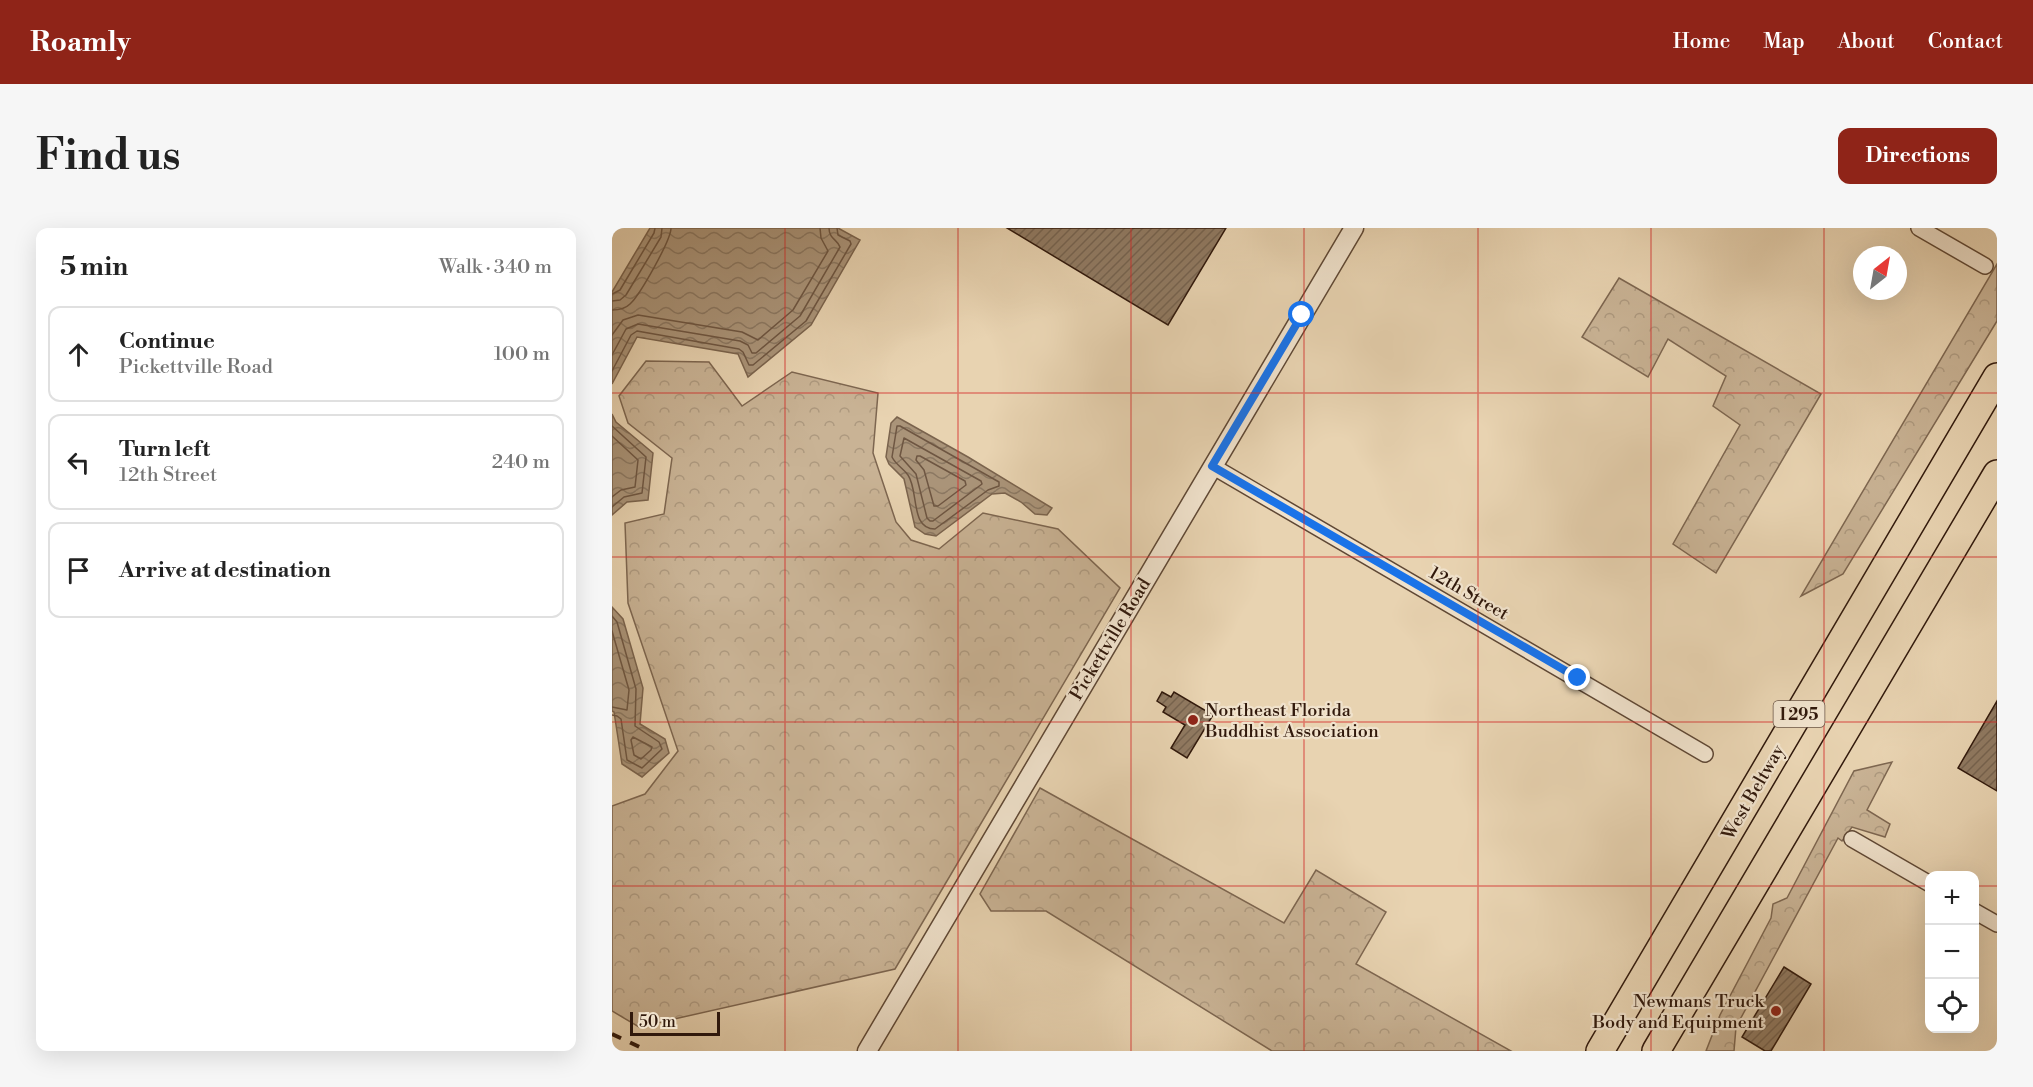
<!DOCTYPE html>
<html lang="en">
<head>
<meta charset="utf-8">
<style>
	body { margin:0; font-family:"Libre Bodoni",serif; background:#f6f6f6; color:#222 }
	.controls { position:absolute; right:18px; bottom:18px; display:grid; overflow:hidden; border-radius:12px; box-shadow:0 6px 24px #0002 }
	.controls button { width:54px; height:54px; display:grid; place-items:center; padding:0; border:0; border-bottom:2px solid #e0e0e0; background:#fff; color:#222; font:30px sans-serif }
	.compass { position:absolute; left:1241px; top:18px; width:54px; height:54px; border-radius:50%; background:#fff; box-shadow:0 6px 24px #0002; rotate:31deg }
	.scale { position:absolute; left:18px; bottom:15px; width:90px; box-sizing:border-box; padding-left:6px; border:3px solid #31190c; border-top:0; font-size:16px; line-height:21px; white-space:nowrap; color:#31190c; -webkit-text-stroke:4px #f0e2cc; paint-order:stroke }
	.stop { position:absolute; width:18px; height:18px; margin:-14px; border:4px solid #1a73e8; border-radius:50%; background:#fff }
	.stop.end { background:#1a73e8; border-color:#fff; box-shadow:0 2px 6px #0008 }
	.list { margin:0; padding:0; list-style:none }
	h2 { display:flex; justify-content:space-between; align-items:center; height:78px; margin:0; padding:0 24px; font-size:26px }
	h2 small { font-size:20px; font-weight:400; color:#767676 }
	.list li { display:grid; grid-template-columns:39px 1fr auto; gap:18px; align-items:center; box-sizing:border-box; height:96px; margin:0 12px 12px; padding:0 12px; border:2px solid #e0e0e0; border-radius:12px }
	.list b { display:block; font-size:22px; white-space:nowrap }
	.list p { margin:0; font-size:20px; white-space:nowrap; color:#767676 }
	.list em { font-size:20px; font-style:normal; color:#767676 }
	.icon { flex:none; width:33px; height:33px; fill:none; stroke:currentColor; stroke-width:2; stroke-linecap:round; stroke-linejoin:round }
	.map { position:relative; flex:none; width:1385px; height:823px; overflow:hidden; border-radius:12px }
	header { display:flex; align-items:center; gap:36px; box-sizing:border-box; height:84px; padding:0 30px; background:#8f2418; color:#fff }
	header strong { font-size:28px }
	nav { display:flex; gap:33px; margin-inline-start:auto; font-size:21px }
	.intro { display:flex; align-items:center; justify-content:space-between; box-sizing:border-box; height:144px; padding:0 36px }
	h1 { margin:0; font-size:42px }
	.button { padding:15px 27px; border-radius:12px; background:#8f2418; color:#fff; font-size:21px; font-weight:700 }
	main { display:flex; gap:36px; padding:0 36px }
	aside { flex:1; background:#fff; border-radius:12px; box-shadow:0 6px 24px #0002 }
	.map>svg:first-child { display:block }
</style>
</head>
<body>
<header>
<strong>Roamly</strong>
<nav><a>Home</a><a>Map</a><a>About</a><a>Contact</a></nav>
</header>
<div class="intro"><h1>Find us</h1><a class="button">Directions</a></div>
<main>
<aside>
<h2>5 min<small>Walk · 340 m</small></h2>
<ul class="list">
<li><svg class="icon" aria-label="ahead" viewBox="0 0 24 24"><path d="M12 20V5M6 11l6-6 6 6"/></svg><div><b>Continue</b><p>Pickettville Road</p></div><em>100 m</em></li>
<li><svg class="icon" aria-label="left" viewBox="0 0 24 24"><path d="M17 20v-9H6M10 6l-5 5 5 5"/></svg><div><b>Turn left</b><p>12th Street</p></div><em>240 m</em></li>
<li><svg class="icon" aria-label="arrive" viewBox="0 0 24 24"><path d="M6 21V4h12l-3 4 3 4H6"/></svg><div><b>Arrive at destination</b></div></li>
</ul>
</aside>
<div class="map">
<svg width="1385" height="823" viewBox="0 0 1385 823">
	<defs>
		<pattern id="forest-crowns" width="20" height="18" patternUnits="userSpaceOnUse" patternTransform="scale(1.5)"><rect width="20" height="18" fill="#c9b395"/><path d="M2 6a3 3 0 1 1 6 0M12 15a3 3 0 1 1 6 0" fill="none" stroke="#ad997f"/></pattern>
		<pattern id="water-waves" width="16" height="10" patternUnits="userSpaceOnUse" patternTransform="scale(1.5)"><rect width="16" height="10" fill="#aa9479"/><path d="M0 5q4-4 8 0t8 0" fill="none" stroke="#8b7862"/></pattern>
		<pattern id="building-hatch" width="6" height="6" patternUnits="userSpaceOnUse" patternTransform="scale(1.5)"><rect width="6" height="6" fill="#907a62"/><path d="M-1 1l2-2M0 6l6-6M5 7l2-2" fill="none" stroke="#76634f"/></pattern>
	</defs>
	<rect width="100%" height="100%" fill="#e8d3b1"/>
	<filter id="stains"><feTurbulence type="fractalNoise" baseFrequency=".00333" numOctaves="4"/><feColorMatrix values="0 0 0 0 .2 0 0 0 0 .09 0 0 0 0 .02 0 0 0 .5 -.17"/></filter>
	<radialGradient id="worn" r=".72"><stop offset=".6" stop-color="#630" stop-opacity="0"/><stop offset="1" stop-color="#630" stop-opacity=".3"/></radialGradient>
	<!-- forest -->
	<path fill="url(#forest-crowns)" stroke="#7d6650" stroke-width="1.5" d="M1385 36V93L1231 346 1189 368Z
		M1007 50 1209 166 1104 345 1061 316 1128 197 1101 178 1114 148 1056 111 1036 149 970 109Z
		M34 133 97 134 130 178 180 144 266 165 261 225 284 294 299 312 327 321 371 285 446 301 508 360 283 741 27 799 0 783V578L33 566 66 523 16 375 13 295 52 286 60 230 16 195 7 168Z
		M1280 534 1255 582 1278 596 1273 609 1240 599 1230 613 1226 610 1124 799 1122 823H1094L1108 787 1159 690 1161 676 1175 670 1242 543Z
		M428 560 672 695 704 642 774 684 744 736 899 823H660L434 683H379L368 666Z"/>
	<!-- water -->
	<path fill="url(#water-waves)" stroke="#7a634d" stroke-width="1.5" d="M38 0H226L248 12 199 97 136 149 126 126 25 109 0 156V64Z
		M0 186 4 194 41 225 36 272 15 274 0 287Z
		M285 189 356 229 440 280 435 287 423 286 409 274 393 265 380 266 324 308 313 306 303 299 292 251 277 236 274 229 279 195Z
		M0 379 11 391 31 460 28 496 53 511 57 525 30 549 10 536 2 484 0 483Z"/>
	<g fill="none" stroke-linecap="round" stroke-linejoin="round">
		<!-- shore -->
		<path stroke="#6e5642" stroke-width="1.5" d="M0 66 8 62 42 5 43 0
			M0 73 8 72 14 67 49 9 50 0
			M0 82C7 82 13 81 18 76 28 67 59 12 59 0
			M0 107 11 92 26 87 130 104 146 112 181 82 216 23 209 10 208 0
			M0 127 14 101 26 96 128 113 136 117 140 125H144L188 88 228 19C226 12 217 11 217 0
			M0 143 19 107 25 103 127 121 131 124 137 137H141L194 93 239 16 238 13 226 7 225 0
			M0 198 34 229 30 265 12 269 0 279
			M285 198H288L387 254V258L376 262 323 301C298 301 307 263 296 247 291 240 284 237 280 229Z
			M0 208 26 232 23 259 9 262 0 269
			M292 210 369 253 370 256 321 293H318L315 290 304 246 288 228Z
			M305 228H308L353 253 354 257 326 278H322L312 242 304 232Z
			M0 388 5 394 24 461 23 498 47 514 50 521 30 540 15 532 9 491 5 488 0 487
			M0 403 17 462 15 482 0 479
			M21 509 40 519 39 522 29 531 22 527 19 512Z"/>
	</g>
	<!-- building -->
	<path fill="url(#building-hatch)" stroke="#31190c" stroke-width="1.5" d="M395 0H614L556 97Z
		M550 464 559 469 562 464 601 487 575 530 559 520 573 497 551 484 554 479 545 473Z
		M1385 473V563L1346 540Z
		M1172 739 1199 756 1159 823H1153L1130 809Z"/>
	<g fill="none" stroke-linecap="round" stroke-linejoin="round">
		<!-- minor casing -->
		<g stroke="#5f4835" stroke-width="18">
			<path id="minor" d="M1307 0 1373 38
				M600 238 1093 526
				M1240 611 1318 656
				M1362 683 1385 696"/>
		</g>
		<!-- tertiary casing -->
		<g stroke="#5f4835" stroke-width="21">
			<path id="tertiary" d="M255 823 742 0"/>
		</g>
		<!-- motorway casing -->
		<g stroke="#31190c" stroke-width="30">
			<path id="motorway" d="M988 823 1385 149
				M1044 823 1385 246"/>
		</g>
		<!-- minor -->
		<use href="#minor" stroke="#f0e2cc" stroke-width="15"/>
		<!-- tertiary -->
		<use href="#tertiary" stroke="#f0e2cc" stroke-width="18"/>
		<!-- motorway -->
		<use href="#motorway" stroke="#e8d3b1" stroke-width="27"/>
		<!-- rail -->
		<path stroke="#31190c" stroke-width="4" stroke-dasharray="10 10" stroke-linecap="butt" d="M0 806 36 823"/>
	</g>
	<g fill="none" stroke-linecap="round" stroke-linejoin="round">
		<!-- route -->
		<path stroke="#1a73e8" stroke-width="8" d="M690 87 600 238 966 450"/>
	</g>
	<!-- grid -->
	<path fill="none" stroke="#d62828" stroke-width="1.5" stroke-opacity="0.55" d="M173 0V823M346 0V823M519 0V823M692 0V823M866 0V823M1039 0V823M1212 0V823M0 165H1385M0 329H1385M0 494H1385M0 658H1318M1362 658H1385"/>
	<!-- markers -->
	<g fill="#8f2418" stroke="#f0e2cc" stroke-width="2">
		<circle cx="581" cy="492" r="6"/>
		<circle cx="1164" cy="783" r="6"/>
	</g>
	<g text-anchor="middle" stroke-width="4.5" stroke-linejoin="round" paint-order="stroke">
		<!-- shield labels -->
		<rect fill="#f0e2cc" stroke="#6a5546" stroke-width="1.5" x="1161.5" y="473" width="51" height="26" rx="4.5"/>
		<g font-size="16" font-weight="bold" fill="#31190c">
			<text x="1187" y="492">I 295</text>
		</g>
		<!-- street labels -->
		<g font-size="18" fill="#31190c" stroke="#f0e2cc">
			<text transform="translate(857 365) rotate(30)" y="6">12th Street</text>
			<text transform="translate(498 411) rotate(-59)" y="6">Pickettville Road</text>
			<text transform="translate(1141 564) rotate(-60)" y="6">West Beltway</text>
		</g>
		<!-- poi labels -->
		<g font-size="18" fill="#31190c" stroke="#f0e2cc" text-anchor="start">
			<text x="593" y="488">Northeast Florida<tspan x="593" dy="21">Buddhist Association</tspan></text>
			<text x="1152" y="779" text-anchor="end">Newmans Truck<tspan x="1152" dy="21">Body and Equipment</tspan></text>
		</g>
	</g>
	<rect width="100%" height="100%" filter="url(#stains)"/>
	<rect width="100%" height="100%" fill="url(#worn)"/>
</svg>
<div class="controls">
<button>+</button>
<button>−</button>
<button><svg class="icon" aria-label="locate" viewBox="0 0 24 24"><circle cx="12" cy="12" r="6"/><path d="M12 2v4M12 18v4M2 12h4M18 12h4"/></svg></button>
</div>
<svg class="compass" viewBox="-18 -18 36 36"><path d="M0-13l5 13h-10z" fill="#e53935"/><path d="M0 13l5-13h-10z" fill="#767676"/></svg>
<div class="scale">50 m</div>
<div class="stop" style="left:690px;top:87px"></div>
<div class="stop end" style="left:966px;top:450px"></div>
</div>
</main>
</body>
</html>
